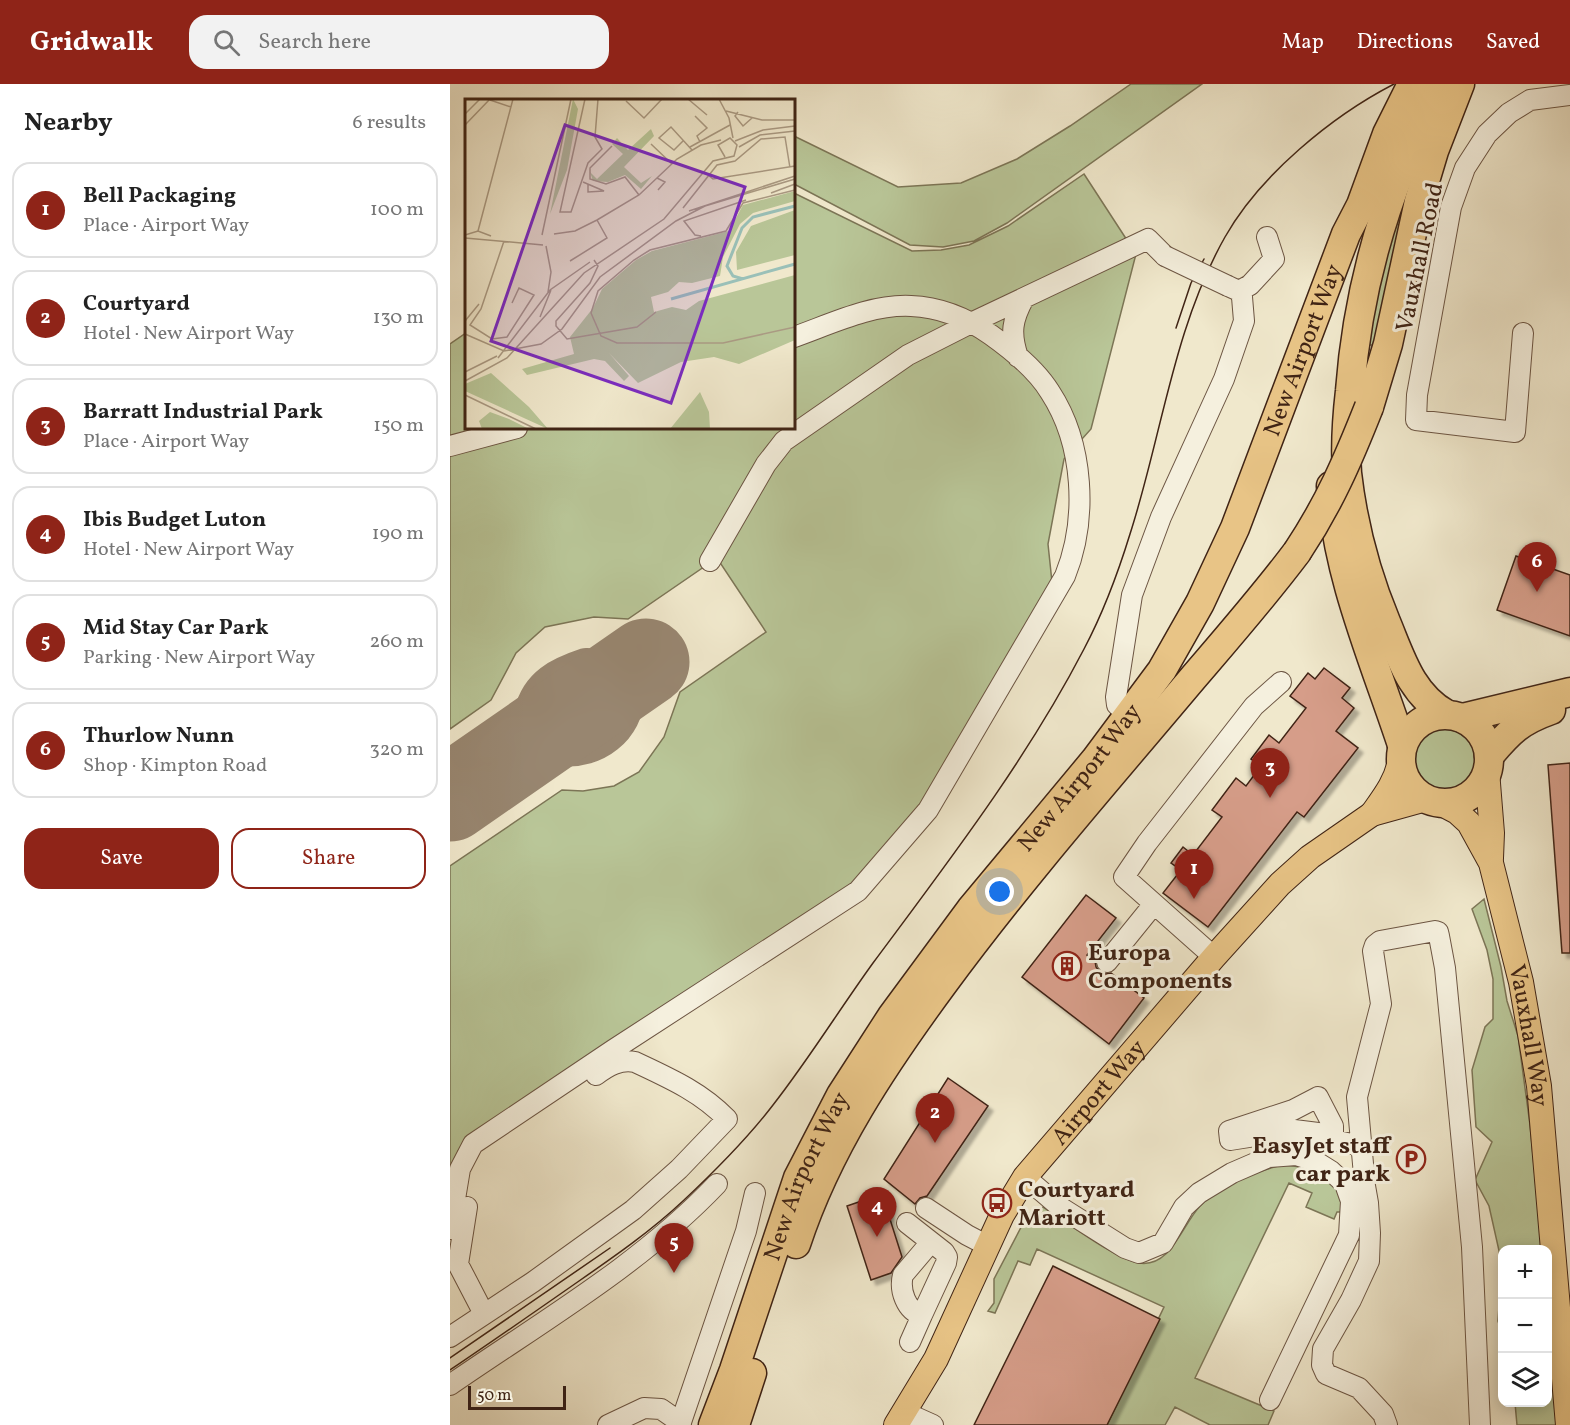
<!DOCTYPE html>
<html lang="en">
<head>
<meta charset="utf-8">
<style>
	body { margin:0; font-family:Vollkorn,serif; background:#f2f2f2; color:#222 }
	.controls { position:absolute; right:18px; bottom:18px; display:grid; overflow:hidden; border-radius:12px; box-shadow:0 3px 15px #0003 }
	.controls button { width:54px; height:54px; display:grid; place-items:center; padding:0; border:0; border-bottom:2px solid #e0e0e0; background:#fff; color:#222; font:30px sans-serif }
	.scale { position:absolute; left:18px; bottom:15px; width:98px; box-sizing:border-box; padding-left:6px; border:3px solid #402415; border-top:0; font-size:16px; line-height:21px; white-space:nowrap; color:#402415; -webkit-text-stroke:4px #f5f0de; paint-order:stroke }
	.you { position:absolute; left:550px; top:808px; width:21px; height:21px; margin:-15px; border:4px solid #fff; border-radius:50%; background:#1a73e8; box-shadow:0 0 0 9px #1a73e833 }
	.badge { display:grid; place-items:center; width:39px; height:39px; border-radius:50%; background:#8f2418; color:#fff; font-size:20px; font-weight:700 }
	.pin { position:absolute; translate:-50% -50px; filter:drop-shadow(0 2px 3px #0008) }
	.pin::after { content:''; position:absolute; top:32px; width:21px; height:18px; background:inherit; clip-path:polygon(0 0,100% 0,50% 100%) }
	.list { margin:0; padding:0; list-style:none }
	h2 { display:flex; justify-content:space-between; align-items:center; height:78px; margin:0; padding:0 24px; font-size:26px }
	h2 small { font-size:20px; font-weight:400; color:#767676 }
	.list li { display:grid; grid-template-columns:39px 1fr auto; gap:18px; align-items:center; box-sizing:border-box; height:96px; margin:0 12px 12px; padding:0 12px; border:2px solid #e0e0e0; border-radius:18px }
	.list b { display:block; font-size:22px; white-space:nowrap }
	.list p { margin:0; font-size:20px; white-space:nowrap; color:#767676 }
	.list em { font-size:20px; font-style:normal; color:#767676 }
	.actions { display:flex; gap:12px; padding:18px 24px }
	.actions a { flex:1; padding:14px 0; border:2px solid #8f2418; border-radius:18px; text-align:center; font-size:21px; color:#8f2418 }
	.actions .main { background:#8f2418; color:#fff }
	.icon { flex:none; width:33px; height:33px; fill:none; stroke:currentColor; stroke-width:2; stroke-linecap:round; stroke-linejoin:round }
	.map { position:relative; flex:none; width:1120px; height:1341px; overflow:hidden }
	header { display:flex; align-items:center; gap:36px; box-sizing:border-box; height:84px; padding:0 30px; background:#8f2418; color:#fff }
	header strong { font-size:28px }
	nav { display:flex; gap:33px; margin-inline-start:auto; font-size:21px }
	.search { width:420px; height:54px; background:#f2f2f2; display:flex; align-items:center; gap:15px; box-sizing:border-box; padding:0 21px; border-radius:18px; color:#767676; font-size:22px }
	main { display:flex }
	aside { flex:1; background:#fff }
	.map>svg:first-child { display:block }
</style>
</head>
<body>
<header>
<strong>Gridwalk</strong>
<div class="search"><svg class="icon" aria-label="search" viewBox="0 0 24 24"><circle cx="10" cy="10" r="6"/><path d="M15 15l6 6"/></svg>Search here</div>
<nav><a>Map</a><a>Directions</a><a>Saved</a></nav>
</header>
<main>
<aside>
<h2>Nearby<small>6 results</small></h2>
<ul class="list">
<li><span class="badge">1</span><div><b>Bell Packaging</b><p>Place · Airport Way</p></div><em>100 m</em></li>
<li><span class="badge">2</span><div><b>Courtyard</b><p>Hotel · New Airport Way</p></div><em>130 m</em></li>
<li><span class="badge">3</span><div><b>Barratt Industrial Park</b><p>Place · Airport Way</p></div><em>150 m</em></li>
<li><span class="badge">4</span><div><b>Ibis Budget Luton</b><p>Hotel · New Airport Way</p></div><em>190 m</em></li>
<li><span class="badge">5</span><div><b>Mid Stay Car Park</b><p>Parking · New Airport Way</p></div><em>260 m</em></li>
<li><span class="badge">6</span><div><b>Thurlow Nunn</b><p>Shop · Kimpton Road</p></div><em>320 m</em></li>
</ul>
<div class="actions"><a class="main">Save</a><a>Share</a></div>
</aside>
<div class="map">
<svg width="1120" height="1341" viewBox="0 0 1120 1341">
	<defs>
		<filter id="shadow"><feDropShadow dx="5" dy="5" stdDeviation="1.5" flood-color="#0004"/></filter>
	</defs>
	<rect width="100%" height="100%" fill="#f0e8cc"/>
	<filter id="stains"><feTurbulence type="fractalNoise" baseFrequency=".00333" numOctaves="4"/><feColorMatrix values="0 0 0 0 .2 0 0 0 0 .09 0 0 0 0 .02 0 0 0 .5 -.17"/></filter>
	<radialGradient id="worn" r=".72"><stop offset=".6" stop-color="#630" stop-opacity="0"/><stop offset="1" stop-color="#630" stop-opacity=".3"/></radialGradient>
	<!-- green -->
	<path fill="#b9c698" stroke="#7c7556" stroke-width="1.5" d="M681 0H752L557 139 524 157 493 163 460 161 344 100V52L448 103 511 99 567 75 620 42Z
		M963 85 924 261H916L933 177Z
		M634 90 686 170 641 345 614 375 598 460 602 498 467 728 398 806 176 952 8 1067 0 1111V782L112 706 133 707 164 702 189 688 214 653 230 608 316 548 267 474 178 535 144 533 95 543 66 569 41 616 0 645V260L16 249V344H344V109L462 167 491 166 519 161 558 142Z
		M963 676a31 31 0 1 1 62 0a31 31 0 1 1-62 0Z
		M1034 815 1051 883 1057 917 1068 952 1080 1041 1092 1165 1052 1166V1250L1048 1237 1052 1180 1039 1122 1025 1096 1042 1058 1026 1043 1022 986 1035 943 1043 935V895L1037 866 1022 825Z
		M831 1081C851 1082 877 1085 887 1104 891 1111 892 1121 894 1128H887L884 1135 856 1123 862 1109 839 1099 745 1294 824 1327 818 1341H760L725 1323 715 1341H657L714 1223 587 1165 580 1181 568 1177 545 1229 538 1227 544 1219V1195L578 1130 593 1123C617 1138 663 1174 689 1179 721 1184 732 1141 750 1122 756 1116 764 1110 771 1105 790 1093 810 1087 831 1081Z
		M1098 1235 1107 1341H1067L1065 1319 1098 1318Z"/>
	<g fill="none" stroke-linecap="round" stroke-linejoin="round">
		<!-- taxiway -->
		<path stroke="#988670" stroke-width="34" d="M136 581 163 584 176 592C176 598 178 604 178 610 177 645 145 669 112 665 103 663 93 662 86 655 81 649 79 637 81 629 88 600 109 590 136 581Z"/>
		<!-- runway -->
		<path stroke="#988670" stroke-width="87" d="M0 714 196 578"/>
	</g>
	<!-- building -->
	<path fill="#d69d89" stroke="#402415" stroke-width="1.5" filter="url(#shadow)" d="M1066 472 1120 491V552L1047 526Z
		M874 584 900 604 892 614 904 624 886 647 908 664 854 733 847 728 758 843 713 809 731 786 721 779 733 763 743 771 772 733 762 726 786 694 796 702 811 682 801 675 819 651 829 659 856 624 840 612 858 589 865 595Z
		M1120 679V869H1112L1098 681Z
		M636 811 666 834 637 871 645 877 646 883 650 888 656 890 661 889 694 914 659 960 572 893Z
		M498 994 538 1022 477 1112 470 1114 465 1120 434 1095Z
		M432 1110 452 1173 441 1189 421 1196 397 1122Z
		M603 1182 710 1235 657 1341H524Z"/>
	<g fill="none" stroke-linecap="round" stroke-linejoin="round">
		<!-- minor casing -->
		<g stroke="#6c5543" stroke-width="22">
			<path id="minor" d="M789 207 800 201 824 175 817 153
				M1073 249 1065 348 966 336 967 311 1001 123 1015 84 1037 50 1059 29 1080 16 1120 11
				M568 273C560 249 562 236 574 214
				M0 362 67 344
				M260 477 316 380 334 357 458 271 521 239 698 155 715 172
				M688 637 667 621 666 613 682 511 711 433 774 295 794 237 792 213 789 207 778 202
				M764 873 674 793 697 759 804 622 831 598
				M657 878 704 820
				M883 1056V1042L868 1013 843 1026 779 1047 780 1056 844 1046 868 1049 883 1056 911 1062
				M575 1093 610 1123 675 1164 689 1169 713 1159 734 1123 749 1109 782 1089 819 1073 846 1071 865 1077 881 1087 895 1100 901 1117 899 1151 820 1316
				M17 1123 8 1180 34 1230
				M476 1124 517 1151 538 1162
				M457 1139 494 1168 497 1173 496 1179 472 1231C456 1227 449 1206 453 1191L481 1158
				M0 1145 10 1085 23 1060 163 966 408 807 478 726 615 492C638 435 634 360 600 308 586 285 562 266 541 251 518 235 490 223 461 222 421 220 381 240 344 253
				M0 1253 83 1198 183 1126 229 1085 277 1035C251 1008 219 994 185 978 170 975 158 982 146 991
				M460 1258 472 1231
				M0 1301C91 1238 190 1181 267 1100
				M454 1328 483 1341
				M158 1341 194 1324 211 1325 231 1339
				M230 1341 296 1147 305 1109
				M937 1341 933 1330 909 1304 876 1290 872 1281 873 1265 901 1216 919 1177 920 1149 918 1119 915 1102 907 1013 931 920 923 867 925 861 930 857 985 847 988 848 989 852 995 884 1022 1163 1030 1341"/>
		</g>
		<!-- major casing -->
		<g stroke="#402415" stroke-width="26">
			<g id="major">
				<path d="M1037 687 1042 749 1041 774"/>
				<path id="s1" d="M990 719 1007 728 1019 739 1041 779 1071 898 1089 1002 1118 1341"/>
				<path d="M922 730C934 713 946 698 950 677"/>
				<path id="s2" d="M446 1341 486 1275 552 1131 575 1093 764 873 830 800 860 773 922 730 976 715"/>
			</g>
		</g>
		<!-- highway casing -->
		<g stroke="#402415" stroke-width="31">
			<g id="highway">
				<path d="M991 0C939 96 908 199 900 307 897 333 895 362 897 389 903 441 916 490 936 538 951 574 961 610 996 630"/>
				<path d="M919 323 938 260 969 117 984 67 1010 0"/>
				<path d="M881 402C887 493 924 576 952 661"/>
				<circle cx="995" cy="675" r="44"/>
				<path d="M1012 634 1120 608"/>
				<path d="M1039 672C1060 647 1070 637 1101 626"/>
				<path d="M346 1160C377 1065 434 980 493 900 571 794 658 695 743 594 779 552 814 512 847 468"/>
				<path id="s3" d="M263 1341 284 1286 348 1094 391 1011 442 932 521 825 645 676 712 586 750 519 785 444 896 150 911 121 937 50 962 0"/>
				<path d="M285 1341 302 1289"/>
			</g>
		</g>
		<!-- minor -->
		<use href="#minor" stroke="#f5f0de" stroke-width="20"/>
		<!-- major -->
		<use href="#major" stroke="#e8c486" stroke-width="24"/>
		<!-- highway -->
		<use href="#highway" stroke="#e8c486" stroke-width="28"/>
		<!-- tram -->
		<path stroke="#402415" stroke-width="1.5" d="M726 244 741 199 754 175
			M0 1274 160 1164
			M0 1286C43 1257 86 1227 129 1197 165 1172 201 1147 233 1117 265 1087 297 1055 323 1021 359 975 389 926 423 879 498 778 576 677 634 565 653 529 668 489 680 450 712 351 723 245 775 153 810 91 882 32 944 0"/>
		<!-- minor-bridge casing -->
		<g stroke="#6c5543" stroke-width="22" stroke-linecap="butt">
			<path id="minor-bridge" d="M715 172 778 202"/>
		</g>
		<!-- highway-bridge casing -->
		<g stroke="#402415" stroke-width="31" stroke-linecap="butt">
			<path id="highway-bridge" d="M847 468C879 420 898 376 919 323"/>
		</g>
		<!-- minor-bridge -->
		<use href="#minor-bridge" stroke="#f5f0de" stroke-width="20"/>
		<!-- highway-bridge -->
		<use href="#highway-bridge" stroke="#e8c486" stroke-width="28"/>
	</g>
	<!-- icons -->
	<defs>
		<g id="building-ring" transform="scale(1.5)"><circle r="9.5" fill="#f5f0de" stroke="#8f2418" stroke-width="1.5"/><path d="M-4-6H4V6H1V3H-1V6H-4ZM-2.5-4.3h1.7v1.8h-1.7ZM.8-4.3h1.7v1.8H.8ZM-2.5-1h1.7V.8h-1.7ZM.8-1h1.7V.8H.8Z" fill="#8f2418"/></g>
		<g id="parking-ring" transform="scale(1.5)"><circle r="9.5" fill="#f5f0de" stroke="#8f2418" stroke-width="1.5"/><path d="M-3.5-5.5H1a3.5 3.5 0 0 1 0 7H-1V5.5H-3.5ZM-1-3.4V-.6H.8a1.4 1.4 0 0 0 0-2.8Z" fill="#8f2418"/></g>
		<g id="bus-ring" transform="scale(1.5)"><circle r="9.5" fill="#f5f0de" stroke="#8f2418" stroke-width="1.5"/><path d="M-5-6H5V4H4V6H2V4H-2V6H-4V4H-5ZM-3.5-4V0h7V-4ZM-3.5 1.2v1.5H-2V1.2ZM2 1.2v1.5H3.5V1.2Z" fill="#8f2418"/></g>
	</defs>
	<g fill-rule="evenodd">
		<use href="#building-ring" x="617" y="882"/>
		<use href="#parking-ring" x="961" y="1075"/>
		<use href="#bus-ring" x="547" y="1119"/>
	</g>
	<g text-anchor="middle" stroke-width="6" stroke-linejoin="round" paint-order="stroke">
		<!-- street labels -->
		<g font-size="24" fill="#402415" stroke="#f5f0de">
			<text transform="translate(969 173) rotate(-78)" y="8">Vauxhall Road</text>
			<text dy="8" stroke="none"><textPath href="#s3" startOffset="1238">New Airport Way</textPath></text>
			<text dy="8" stroke="none"><textPath href="#s3" startOffset="752">New Airport Way</textPath></text>
			<text dy="8" stroke="none"><textPath href="#s1" startOffset="258">Vauxhall Way</textPath></text>
			<text dy="8" stroke="none"><textPath href="#s2" startOffset="392">Airport Way</textPath></text>
			<text dy="8" stroke="none"><textPath href="#s3" startOffset="266">New Airport Way</textPath></text>
		</g>
		<!-- poi labels -->
		<g font-size="24" font-weight="bold" fill="#402415" stroke="#f5f0de" text-anchor="start">
			<text x="638" y="876">Europa<tspan x="638" dy="28">Components</tspan></text>
			<text x="940" y="1069" text-anchor="end">EasyJet staff<tspan x="940" dy="28">car park</tspan></text>
			<text x="568" y="1113">Courtyard<tspan x="568" dy="28">Mariott</tspan></text>
		</g>
	</g>
	<!-- overview -->
	<g transform="translate(15 15)">
		<rect width="330" height="330" fill="#f0e8cc"/>
		<path d="M108 0 113 10 102 71 85 115ZM186 30 189 37 159 68 176 84 187 77 176 90 160 76 143 83 128 82 125 73 132 80 158 55 147 45 152 39 163 51ZM330 92V102L288 114 275 125 258 158 255 177 227 184 214 183 203 193 186 198 189 213 207 208 221 211 234 202 330 176V241L274 265 249 258 216 263 173 284 144 254 164 277 159 282 140 262 129 260 62 276 57 270 109 255 105 238 128 209 137 190 171 161 187 152 264 132 278 106ZM330 111V156L272 171 271 153 286 127ZM26 274 64 308 83 330 0 292V285ZM235 293 244 313 245 330H205ZM25 313 44 320 64 330H17L14 322Z" fill="#b9c698"/>
		<path fill="none" stroke="#9ac0b8" stroke-width="3" d="M278 180 268 177 262 167 277 129 288 118 330 107M206 200 330 165"/>
		<path fill="none" stroke="#aa9a83" stroke-width="1.5" d="M120 0 95 113H106L123 64 137 50 130 38 133 0M223 0 242 16M254 0 264 19 268 39M25 1 46 8M161 2 179 19 197 0M261 12 297 21H330M273 13 270 17 278 27 287 19M0 15 15 0M230 17 242 29 232 37 235 43M0 26 25 0M218 42 209 51 194 39 206 28 227 51M270 42 298 31 330 27M186 45 207 65M147 47 125 69V80L141 85 160 78 174 96M225 48 265 26M274 48 295 36 330 32M243 76 248 80 330 67M192 79 200 83 193 91M118 83 139 92 123 93V85M330 91 278 104 261 132 185 151 169 161 133 192 126 214 136 237 152 244H258L330 228M306 94 330 85M218 109 252 66 270 62 296 40 320 38 325 69M224 112 330 77M13 132 48 0M89 135 110 132 132 121 174 96 212 60 236 46 256 41M0 136 13 132 26 137M77 136 106 0M236 137 230 136 219 122 281 101M0 139 78 146M39 142 16 210 5 226 27 240 42 238 69 196 54 189 47 204M81 147 86 173 83 193M129 161 133 167 125 184 91 222V227L102 240 172 228 191 213M105 162 142 139 132 121M75 218 86 191M0 222 14 205M0 235 39 252 76 245 97 230 135 178 211 122 240 107 330 80M33 259 85 191 125 163M0 273 32 257M0 282 42 259 119 174 199 120 248 62 269 57 272 46 265 39 253 46 260 58M0 296 71 330"/>
		<path fill="#7b2cbf" fill-opacity="0.15" stroke="#7b2cbf" stroke-width="3" d="M100 26 280 88 206 304 26 242Z"/>
		<rect width="330" height="330" fill="none" stroke="#402415" stroke-width="3"/>
	</g>
	<rect width="100%" height="100%" filter="url(#stains)"/>
	<rect width="100%" height="100%" fill="url(#worn)"/>
</svg>
<div class="controls">
<button>+</button>
<button>−</button>
<button><svg class="icon" aria-label="layers" viewBox="0 0 24 24"><path d="M12 4l9 5-9 5-9-5zM3 14l9 5 9-5"/></svg></button>
</div>
<div class="scale">50 m</div>
<div class="you"></div>
<div class="pin badge" style="left:744px;top:815px">1</div>
<div class="pin badge" style="left:485px;top:1059px">2</div>
<div class="pin badge" style="left:820px;top:714px">3</div>
<div class="pin badge" style="left:427px;top:1153px">4</div>
<div class="pin badge" style="left:224px;top:1189px">5</div>
<div class="pin badge" style="left:1087px;top:508px">6</div>
</div>
</main>
</body>
</html>
